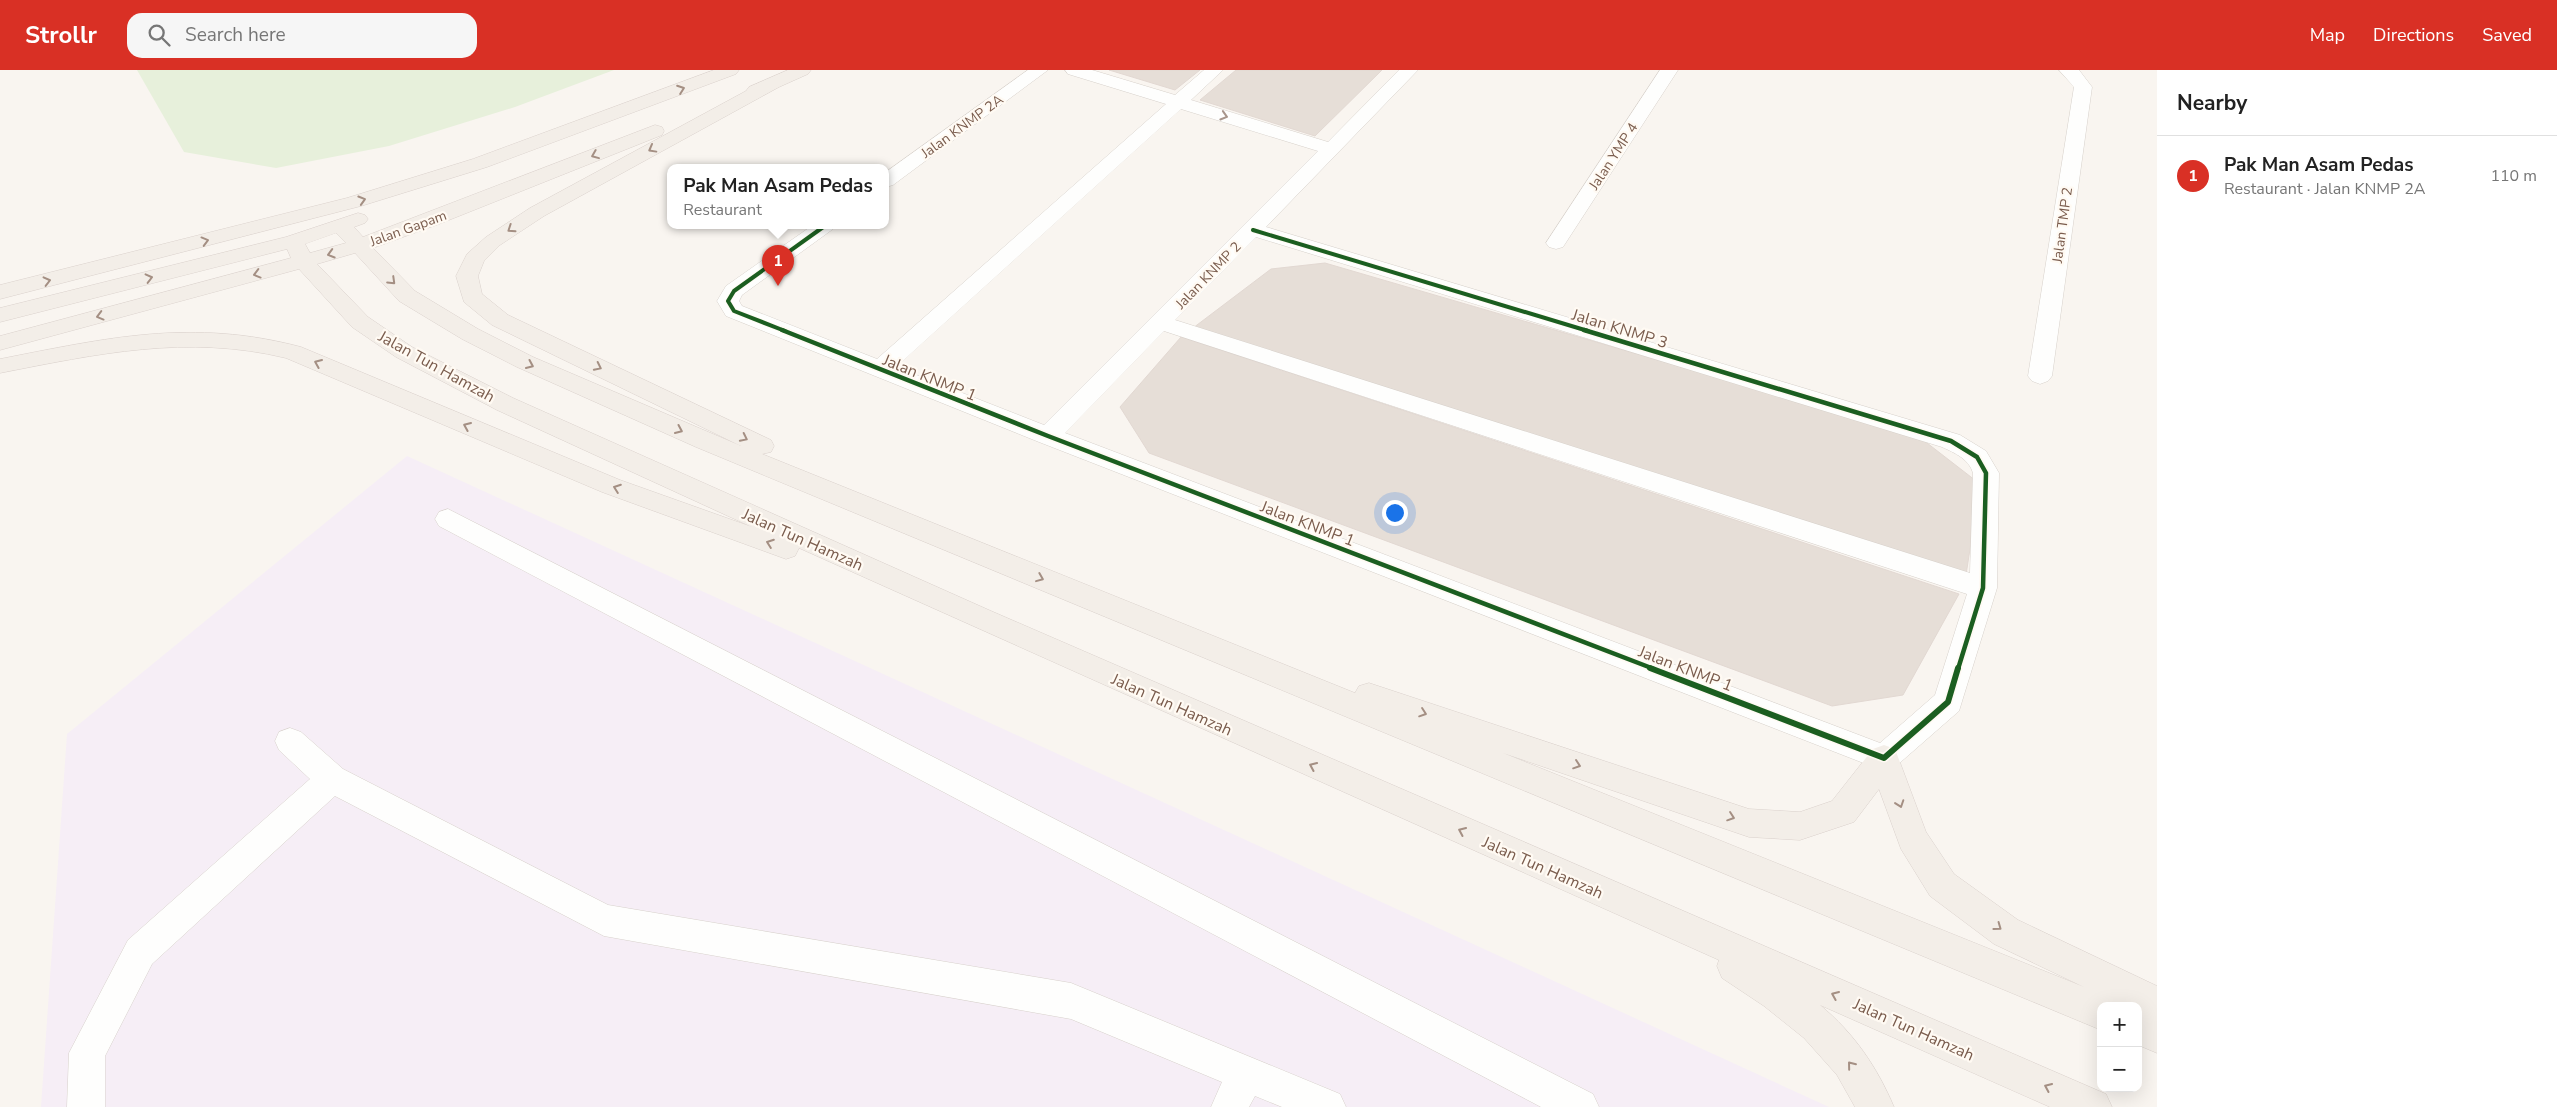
<!DOCTYPE html>
<html lang="en">
<head>
<meta charset="utf-8">
<style>
	body { margin:0; font-family:"Nunito Sans",sans-serif; background:#f6f6f6; color:#222 }
	.controls { position:absolute; right:15px; bottom:15px; display:grid; overflow:hidden; border-radius:10px; box-shadow:0 5px 20px #0002 }
	.controls button { width:45px; height:45px; display:grid; place-items:center; padding:0; border:0; border-bottom:1px solid #e0e0e0; background:#fff; color:#222; font:25px sans-serif }
	.you { position:absolute; left:1394px; top:442px; width:18px; height:18px; margin:-12px; border:4px solid #fff; border-radius:50%; background:#1a73e8; box-shadow:0 0 0 8px #1a73e833 }
	.badge { display:grid; place-items:center; width:32px; height:32px; border-radius:50%; background:#d93025; color:#fff; font-size:16px; font-weight:700 }
	.pin { position:absolute; translate:-50% -41px; filter:drop-shadow(0 1px 2px #0008) }
	.pin::after { content:''; position:absolute; top:26px; width:18px; height:15px; background:inherit; clip-path:polygon(0 0,100% 0,50% 100%) }
	.popup { position:absolute; left:667px; top:94px; width:222px; height:65px; box-sizing:border-box; display:grid; place-content:center; border-radius:10px; background:#fff; filter:drop-shadow(0 1px 4px #0005); font-size:16px; white-space:nowrap; color:#767676 }
	.popup b { font-size:19px; color:#222 }
	.popup::after { content:''; position:absolute; left:50%; top:100%; margin-left:-10px; border:10px solid transparent; border-top-color:#fff }
	.list { margin:0; padding:0; list-style:none }
	h2 { display:flex; justify-content:space-between; align-items:center; height:65px; margin:0; padding:0 20px; font-size:21px }
	h2 small { font-size:16px; font-weight:400; color:#767676 }
	.list li { display:grid; grid-template-columns:32px 1fr auto; gap:15px; align-items:center; box-sizing:border-box; height:80px; padding:0 20px; border-top:1px solid #e0e0e0 }
	.list b { display:block; font-size:19px; white-space:nowrap }
	.list p { margin:0; font-size:16px; white-space:nowrap; color:#767676 }
	.list em { font-size:16px; font-style:normal; color:#767676 }
	.icon { flex:none; width:28px; height:28px; fill:none; stroke:currentColor; stroke-width:2; stroke-linecap:round; stroke-linejoin:round }
	.map { position:relative; flex:none; width:2157px; height:1037px; overflow:hidden }
	header { display:flex; align-items:center; gap:30px; box-sizing:border-box; height:70px; padding:0 25px; background:#d93025; color:#fff }
	header strong { font-size:24px }
	nav { display:flex; gap:28px; margin-inline-start:auto; font-size:18px }
	.search { width:350px; height:45px; background:#f6f6f6; display:flex; align-items:center; gap:12px; box-sizing:border-box; padding:0 18px; border-radius:15px; color:#767676; font-size:19px }
	main { display:flex }
	aside { flex:1; background:#fff }
	.map>svg:first-child { display:block }
</style>
</head>
<body>
<header>
<strong>Strollr</strong>
<div class="search"><svg class="icon" aria-label="search" viewBox="0 0 24 24"><circle cx="10" cy="10" r="6"/><path d="M15 15l6 6"/></svg>Search here</div>
<nav><a>Map</a><a>Directions</a><a>Saved</a></nav>
</header>
<main>
<div class="map">
<svg width="2157" height="1037" viewBox="0 0 2157 1037">
	<rect width="100%" height="100%" fill="#f9f5f0"/>
	<!-- education -->
	<path fill="#f6eef6" d="M407 386 1829 1037H41L67 664Z"/>
	<!-- green -->
	<path fill="#e7f0db" d="M137 0H614L515 37 389 76 276 98 184 82Z"/>
	<!-- building -->
	<path fill="#e6ded7" stroke="#e2d8d2" d="M1109 0H1200L1175 20Z
		M1236 0H1382L1315 66 1200 30Z
		M1325 193 1918 366 1980 414 1966 505 1193 258 1271 199Z
		M1181 267 1959 524 1903 625 1832 636 1149 383 1120 337Z"/>
	<g fill="none" stroke-linecap="round" stroke-linejoin="round">
		<!-- minor casing -->
		<g stroke="#d7d1cb" stroke-width="1">
			<path id="minor" d="M1028 0H1048L893 115 886 117V102Z
				M1065 0H1092L1175 25 1204 0H1223L1191 30 1328 72 1399 0H1418L1266 157 1960 365 1986 381 1999 403 1997 518 1959 641 1895 697 1884 701 1039 372 726 246 717 231 726 216 813 155H836L833 159 742 225 739 231 742 236 877 289 1166 34 1068 4ZM1181 39 1318 81 1044 355 896 297ZM1256 167 1942 377C1955 383 1969 389 1973 403L1970 503 1175 250ZM1164 261 1967 524 1935 625 1880 673 1065 363Z
				M1660 0H1678L1563 177 1556 179 1549 177 1546 173Z
				M2059 0H2079L2092 17 2052 306 2048 311 2040 314 2032 311 2028 306 2074 17Z
				M448 439 1593 1024 1599 1037H1541L439 456 435 449 439 442Z
				M290 658 301 662 343 699 608 835 1071 913 1340 1024 1346 1037H1282L1255 1026 1249 1037H1211L1222 1012 1071 949 604 866 335 726 152 894 105 986V1037H67L69 983 128 870 310 709 279 680 275 671 279 662Z"/>
		</g>
		<!-- major casing -->
		<g stroke="#dad1cc" stroke-width="1">
			<path id="major" d="M714 0H739L736 4 487 97 361 136 0 229V215L347 128 473 89Z
				M788 0H811L808 4 779 17 544 146 500 175 484 191 478 206 482 224 508 245 771 370 774 376 771 382 762 384 1355 623 1359 616 1369 613 1749 739 1800 742 1832 731 1873 679 1884 675 1895 679 1926 762 1954 804 2018 850 2157 916V983L2138 975V936H2122L2115 932 2116 936H2101V960L696 377 517 297 462 269 399 231 355 183 317 194 368 247 412 277 513 328 991 541 2106 1024 2112 1037H2050L1820 935C1854 963 1877 997 1894 1037H1855L1837 1005 1804 968 1764 936 1722 908 1717 896 1719 890 799 478 795 486 786 489 602 422 286 288C187 264 97 284 0 303V289C107 268 192 248 301 277L620 410 752 457 497 340 396 287 352 257 299 199 0 280V266L291 188 287 179 0 252V238L286 167 358 143 365 145 368 149 365 153 354 157 363 167 655 55 662 57 664 61 662 65 439 154 373 178 415 221 478 259 533 287 741 376 492 255 464 232 456 206 467 184 486 167 530 138 746 21 749 17ZM336 163 346 173 310 183 305 174ZM1503 683 1749 767 1800 770 1854 752 1879 719 1901 779 1930 826 1994 874 2084 917Z"/>
		</g>
		<!-- minor -->
		<use href="#minor" fill="#fefefd" fill-rule="evenodd"/>
		<!-- major -->
		<use href="#major" fill="#f3eee8" fill-rule="evenodd"/>
		<!-- cycleway-far2 casing -->
		<g stroke="#fffaf3" stroke-width="6">
			<path id="cycleway-far2" d="M1253 160 1588 261
				M785 261 734 241 728 231 734 221 826 155"/>
		</g>
		<!-- cycleway-far1 casing -->
		<g stroke="#fffaf3" stroke-width="8">
			<path id="cycleway-far1" d="M782 260 1048 366 1654 599
				M1584 260 1951 371 1977 387 1986 403 1983 518 1958 599"/>
		</g>
		<!-- cycleway casing -->
		<g stroke="#fffaf3" stroke-width="9">
			<path id="cycleway" d="M1650 598 1884 688 1948 632 1958 598"/>
		</g>
		<!-- cycleway-far2 -->
		<use href="#cycleway-far2" stroke="#1b5e20" stroke-width="4"/>
		<!-- cycleway-far1 -->
		<use href="#cycleway-far1" stroke="#1b5e20" stroke-width="4.5"/>
		<!-- cycleway -->
		<use href="#cycleway" stroke="#1b5e20" stroke-width="6"/>
	</g>
	<!-- one-way arrows -->
	<defs><path id="oneway-chevron" d="M-2-3.5L2.5 0L-2 3.5" fill="none" stroke-width="1.6" stroke-linecap="round" stroke-linejoin="round" transform="scale(1.25)"/></defs>
	<g stroke="#a48f83">
		<use href="#oneway-chevron" transform="translate(681 19) rotate(-20)"/>
		<use href="#oneway-chevron" transform="translate(652 79) rotate(151)"/>
		<use href="#oneway-chevron" transform="translate(595 85) rotate(158)"/>
		<use href="#oneway-chevron" transform="translate(362 130) rotate(-17)"/>
		<use href="#oneway-chevron" transform="translate(511 159) rotate(146)"/>
		<use href="#oneway-chevron" transform="translate(205 171) rotate(-15)"/>
		<use href="#oneway-chevron" transform="translate(331 184) rotate(164)"/>
		<use href="#oneway-chevron" transform="translate(257 204) rotate(165)"/>
		<use href="#oneway-chevron" transform="translate(149 208) rotate(-14)"/>
		<use href="#oneway-chevron" transform="translate(47 211) rotate(-14)"/>
		<use href="#oneway-chevron" transform="translate(392 211) rotate(44)"/>
		<use href="#oneway-chevron" transform="translate(100 246) rotate(165)"/>
		<use href="#oneway-chevron" transform="translate(318 293) rotate(-157)"/>
		<use href="#oneway-chevron" transform="translate(530 295) rotate(24)"/>
		<use href="#oneway-chevron" transform="translate(598 297) rotate(26)"/>
		<use href="#oneway-chevron" transform="translate(467 356) rotate(-157)"/>
		<use href="#oneway-chevron" transform="translate(679 360) rotate(24)"/>
		<use href="#oneway-chevron" transform="translate(744 368) rotate(26)"/>
		<use href="#oneway-chevron" transform="translate(617 418) rotate(-160)"/>
		<use href="#oneway-chevron" transform="translate(770 473) rotate(-160)"/>
		<use href="#oneway-chevron" transform="translate(1040 508) rotate(22)"/>
		<use href="#oneway-chevron" transform="translate(1423 643) rotate(19)"/>
		<use href="#oneway-chevron" transform="translate(1577 695) rotate(19)"/>
		<use href="#oneway-chevron" transform="translate(1313 696) rotate(-156)"/>
		<use href="#oneway-chevron" transform="translate(1900 734) rotate(71)"/>
		<use href="#oneway-chevron" transform="translate(1731 747) rotate(19)"/>
		<use href="#oneway-chevron" transform="translate(1462 761) rotate(-156)"/>
		<use href="#oneway-chevron" transform="translate(1998 857) rotate(36)"/>
		<use href="#oneway-chevron" transform="translate(1835 925) rotate(-157)"/>
		<use href="#oneway-chevron" transform="translate(1851 995) rotate(-129)"/>
		<use href="#oneway-chevron" transform="translate(2048 1017) rotate(-156)"/>
	</g>
	<use stroke="#a8958b" href="#oneway-chevron" transform="translate(1224 46) rotate(17)"/>
	<g text-anchor="middle" stroke-width="4.5" stroke-linejoin="round" paint-order="stroke">
		<!-- far-street labels -->
		<g font-size="14" fill="#7a5c4d" stroke="#fffaf3">
			<text transform="translate(962 56) rotate(-36)" y="5">Jalan KNMP 2A</text>
			<text transform="translate(1613 86) rotate(-57)" y="5">Jalan YMP 4</text>
			<text transform="translate(2062 155) rotate(-82)" y="5">Jalan TMP 2</text>
			<text transform="translate(408 158) rotate(-20)" y="5">Jalan Gapam</text>
			<text transform="translate(1208 205) rotate(-46)" y="5">Jalan KNMP 2</text>
		</g>
		<!-- street labels -->
		<g font-size="16" fill="#7a5c4d" stroke="#fffaf3">
			<text transform="translate(1620 258) rotate(17)" y="6">Jalan KNMP 3</text>
			<text transform="translate(437 296) rotate(29)" y="6">Jalan Tun Hamzah</text>
			<text transform="translate(930 307) rotate(22)" y="6">Jalan KNMP 1</text>
			<text transform="translate(1308 453) rotate(21)" y="6">Jalan KNMP 1</text>
			<text transform="translate(803 469) rotate(24)" y="6">Jalan Tun Hamzah</text>
			<text transform="translate(1686 598) rotate(21)" y="6">Jalan KNMP 1</text>
			<text transform="translate(1172 634) rotate(24)" y="6">Jalan Tun Hamzah</text>
			<text transform="translate(1543 797) rotate(24)" y="6">Jalan Tun Hamzah</text>
			<text transform="translate(1914 959) rotate(24)" y="6">Jalan Tun Hamzah</text>
		</g>
	</g>
</svg>
<div class="controls">
<button>+</button>
<button>−</button>
</div>
<div class="you"></div>
<div class="pin badge" style="left:778px;top:216px">1</div>
<div class="popup"><b>Pak Man Asam Pedas</b>Restaurant</div>
</div>
<aside>
<h2>Nearby<small></small></h2>
<ul class="list">
<li><span class="badge">1</span><div><b>Pak Man Asam Pedas</b><p>Restaurant · Jalan KNMP 2A</p></div><em>110 m</em></li>
</ul>
</aside>
</main>
</body>
</html>
